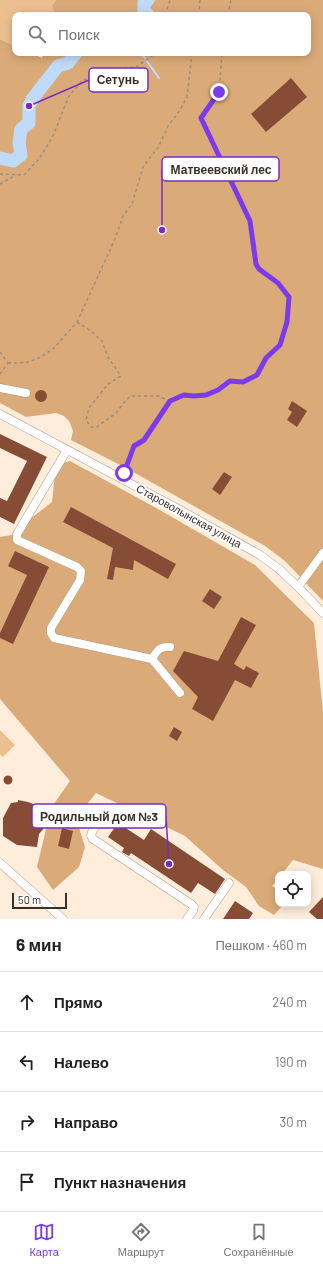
<!DOCTYPE html>
<html lang="ru">
<head>
<meta charset="utf-8">
<style>
	body { margin:0; font-family:Barlow,sans-serif; background:#f6f6f6; color:#222 }
	.controls { position:absolute; right:12px; bottom:12px; display:grid; overflow:hidden; border-radius:8px; box-shadow:0 2px 10px #0003 }
	.controls button { width:36px; height:36px; display:grid; place-items:center; padding:0; border:0; border-bottom:1px solid #e0e0e0; background:#fff; color:#222; font:20px sans-serif }
	.scale { position:absolute; left:12px; bottom:10px; width:55px; box-sizing:border-box; padding-left:4px; border:2px solid #393028; border-top:0; font-size:11px; line-height:14px; white-space:nowrap; color:#393028; -webkit-text-stroke:3px #fdfdfd; paint-order:stroke }
	.stop { position:absolute; width:12px; height:12px; margin:-9px; border:3px solid #7c3aed; border-radius:50%; background:#fff }
	.stop.end { background:#7c3aed; border-color:#fff; box-shadow:0 1px 4px #0008 }
	.list { margin:0; padding:0; list-style:none }
	h2 { display:flex; justify-content:space-between; align-items:center; height:52px; margin:0; padding:0 16px; font-size:17px }
	h2 small { font-size:13px; font-weight:400; color:#767676 }
	.list li { display:grid; grid-template-columns:26px 1fr auto; gap:12px; align-items:center; box-sizing:border-box; height:60px; padding:0 16px; border-top:1px solid #e0e0e0 }
	.list b { display:block; font-size:15px; white-space:nowrap }
	.list em { font-size:13px; font-style:normal; color:#767676 }
	.icon { flex:none; width:22px; height:22px; fill:none; stroke:currentColor; stroke-width:2; stroke-linecap:round; stroke-linejoin:round }
	.map { position:relative; flex:none; width:323px; height:919px; overflow:hidden }
	.search { position:absolute; background:#fff; box-shadow:0 2px 10px #0003; left:12px; right:12px; top:12px; height:44px; display:flex; align-items:center; gap:10px; box-sizing:border-box; padding:0 14px; border-radius:8px; color:#767676; font-size:15px }
	.sheet { height:292px; background:#fff }
	nav { display:flex; justify-content:space-around; align-items:center; box-sizing:border-box; height:56px; border-top:1px solid #e0e0e0; background:#fff; font-size:11px; color:#767676 }
	nav a { display:grid; justify-items:center; gap:2px }
	nav .on { color:#7c3aed }
	.map>svg:first-child { display:block }
</style>
</head>
<body>
<div class="map">
<svg width="323" height="919" viewBox="0 0 323 919">
	<rect width="100%" height="100%" fill="#ffeddb"/>
	<!-- green -->
	<path fill="#ecbf8f" d="M0 0H56L52 6 55 15H15V46L0 39Z
		M0 730 15 745 3 757 0 754Z"/>
	<!-- forest -->
	<path fill="#daab78" d="M56 0H323V601L285 561 265 546 126 468 71 440 73 431 69 421 64 416 56 413 26 417 0 403V39L15 46V53H31L42 58 43 53H308V15H55L52 6Z
		M70 461 158 509 255 565 314 623 323 712V869L293 860 282 874H278V879L272 886 278 890V904H284L274 915 259 906 246 887 223 870 185 836 96 793 76 818 85 847 79 867 53 890 37 867 51 808 70 781 0 699V537L23 533 30 519 52 502 56 465Z"/>
	<g fill="none" stroke-linecap="round" stroke-linejoin="round">
		<!-- stream -->
		<path stroke="#c0dafa" stroke-width="2" d="M141 53 159 78"/>
		<!-- river -->
		<path stroke="#c0dafa" stroke-width="13" d="M148 15 144 10V3L148 0
			M0 158 13 161 21 155 19 143 21 129 29 123V106L33 98 58 66 68 63 76 53"/>
	</g>
	<!-- building -->
	<path fill="#874c35" d="M291 78 307 97 266 132 251 114Z
		M35 396a6 6 0 1 1 12 0a6 6 0 1 1-12 0Z
		M292 401 307 411 297 427 287 420 292 412 288 409Z
		M0 434 47 457 14 524 0 517V498L7 501 27 461 0 448Z
		M224 472 232 477 220 495 212 489Z
		M71 507 176 564 168 579 134 560 133 570 115 567 113 580 107 579 113 548 63 522Z
		M15 551 49 567 13 644 0 638V633L27 575 8 566Z
		M210 589 222 597 214 609 202 601Z
		M241 617 256 625 234 664 244 670 246 666 259 673 251 688 235 680 213 721 192 709 198 697 173 671 184 651 218 661Z
		M174 727 182 732 177 741 169 736Z
		M3.5 780a4.5 4.5 0 1 1 9 0a4.5 4.5 0 1 1-9 0Z
		M18 800 28 802 36 805 35 808 46 810 45 815 46 816 44 828 39 834 37 847 17 845 3 836V818L11 803 18 802Z
		M118 823 144 840 151 829 225 879 215 894 198 883 191 893 131 853 129 856 122 852 124 848 108 837Z
		M62 828 73 831 69 849 58 846Z
		M323 897V919H317L309 912Z
		M235 901 253 913 249 919H223Z"/>
	<g fill="none" stroke-linecap="round" stroke-linejoin="round">
		<!-- minor casing -->
		<g stroke="#b19c87" stroke-width="9">
			<path id="minor" d="M0 388 26 393
				M0 414 182 511 260 555 279 569 298 587 323 613
				M67 450 17 534V540L77 567 81 571 80 580 51 628V633L54 638 152 659 180 693
				M298 587 323 553
				M152 659C157 651 159 646 170 647
				M112 818C102 822 93 824 91 836L93 839 191 904 194 907 193 911 187 919
				M0 863 63 919
				M204 919 229 883"/>
		</g>
		<!-- path -->
		<path stroke="#9b8d81" stroke-width="1.5" stroke-dasharray="3 3" stroke-linecap="butt" d="M165 15 170 0
			M199 15 200 0
			M228 15 231 0
			M0 174 24 175 39 159 52 138 69 96 82 81 96 74 120 68 136 67 156 53
			M0 184 14 176
			M77 322 91 331 102 341 108 357 121 376 108 384 89 408 86 420 91 427H97L116 413 127 399 131 396H158L169 401 184 395 194 396 206 395 218 390 230 381 243 382 257 375 266 359 280 345 287 323 289 297 278 283 259 269 256 264 250 221 201 118 219 93 222 53
			M0 352 8 363
			M8 363H18L29 362 41 357 54 348 77 322 115 239 123 216 132 204 143 167 159 146 168 126 180 110 187 97 192 53
			M0 374 8 363
			M124 471 134 446 144 440 169 401"/>
		<!-- minor -->
		<use href="#minor" stroke="#fff" stroke-width="8"/>
	</g>
	<g fill="none" stroke-linecap="round" stroke-linejoin="round">
		<!-- route -->
		<path stroke="#7c3aed" stroke-width="5" d="M124 473 134 446 144 440 170 401 184 395 194 396 206 395 218 390 230 381 243 382 257 375 266 358 280 345 287 322 289 297 278 283 259 269 256 264 250 221 201 118 219 92"/>
	</g>
	<g text-anchor="middle" stroke-width="4" stroke-linejoin="round" paint-order="stroke">
		<!-- street labels -->
		<g font-size="11" fill="#393028" stroke="#fdfdfd">
			<text transform="translate(189 516) rotate(29)" y="4">Староволынская улица</text>
		</g>
	</g>
	<!-- callouts -->
	<path fill="none" stroke="#7b2cbf" stroke-width="1.5" d="M29 106L89 80M162 230L162 169M169 864L166 816"/>
	<g fill="#7b2cbf" stroke="#fdfdfd" stroke-width="1.5">
		<circle cx="29" cy="106" r="4"/>
		<circle cx="162" cy="230" r="4"/>
		<circle cx="169" cy="864" r="4"/>
	</g>
	<g fill="#fdfdfd" stroke="#7b2cbf" stroke-width="1.5">
		<rect x="89" y="68" width="59" height="24" rx="4"/>
		<rect x="162" y="157" width="117" height="24" rx="4"/>
		<rect x="32" y="804" width="134" height="24" rx="4"/>
	</g>
	<g font-size="12" text-anchor="middle" font-weight="bold" fill="#393028">
		<text x="118" y="84">Сетунь</text>
		<text x="221" y="174">Матвеевский лес</text>
		<text x="99" y="821">Родильный дом №3</text>
	</g>
</svg>
<div class="controls">
<button><svg class="icon" aria-label="locate" viewBox="0 0 24 24"><circle cx="12" cy="12" r="6"/><path d="M12 2v4M12 18v4M2 12h4M18 12h4"/></svg></button>
</div>
<div class="scale">50 m</div>
<div class="stop" style="left:124px;top:473px"></div>
<div class="stop end" style="left:219px;top:92px"></div>
<div class="search"><svg class="icon" aria-label="search" viewBox="0 0 24 24"><circle cx="10" cy="10" r="6"/><path d="M15 15l6 6"/></svg>Поиск</div>
</div>
<section class="sheet">
<h2>6 мин<small>Пешком · 460 m</small></h2>
<ul class="list">
<li><svg class="icon" aria-label="ahead" viewBox="0 0 24 24"><path d="M12 20V5M6 11l6-6 6 6"/></svg><div><b>Прямо</b></div><em>240 m</em></li>
<li><svg class="icon" aria-label="left" viewBox="0 0 24 24"><path d="M17 20v-9H6M10 6l-5 5 5 5"/></svg><div><b>Налево</b></div><em>190 m</em></li>
<li><svg class="icon" aria-label="right" viewBox="0 0 24 24"><path d="M7 20v-9h11M14 6l5 5-5 5"/></svg><div><b>Направо</b></div><em>30 m</em></li>
<li><svg class="icon" aria-label="arrive" viewBox="0 0 24 24"><path d="M6 21V4h12l-3 4 3 4H6"/></svg><div><b>Пункт назначения</b></div></li>
</ul>
</section>
<nav>
<a class="on"><svg class="icon" aria-label="map" viewBox="0 0 24 24"><path d="M3 6l6-2 6 2 6-2v14l-6 2-6-2-6 2zM9 4v14M15 6v14"/></svg>Карта</a>
<a><svg class="icon" aria-label="directions" viewBox="0 0 24 24"><path d="M12 3l9 9-9 9-9-9zM9 14v-3h6M13 9l2 2-2 2"/></svg>Маршрут</a>
<a><svg class="icon" aria-label="saved" viewBox="0 0 24 24"><path d="M7 4h10v16l-5-4-5 4z"/></svg>Сохранённые</a>
</nav>
</body>
</html>
